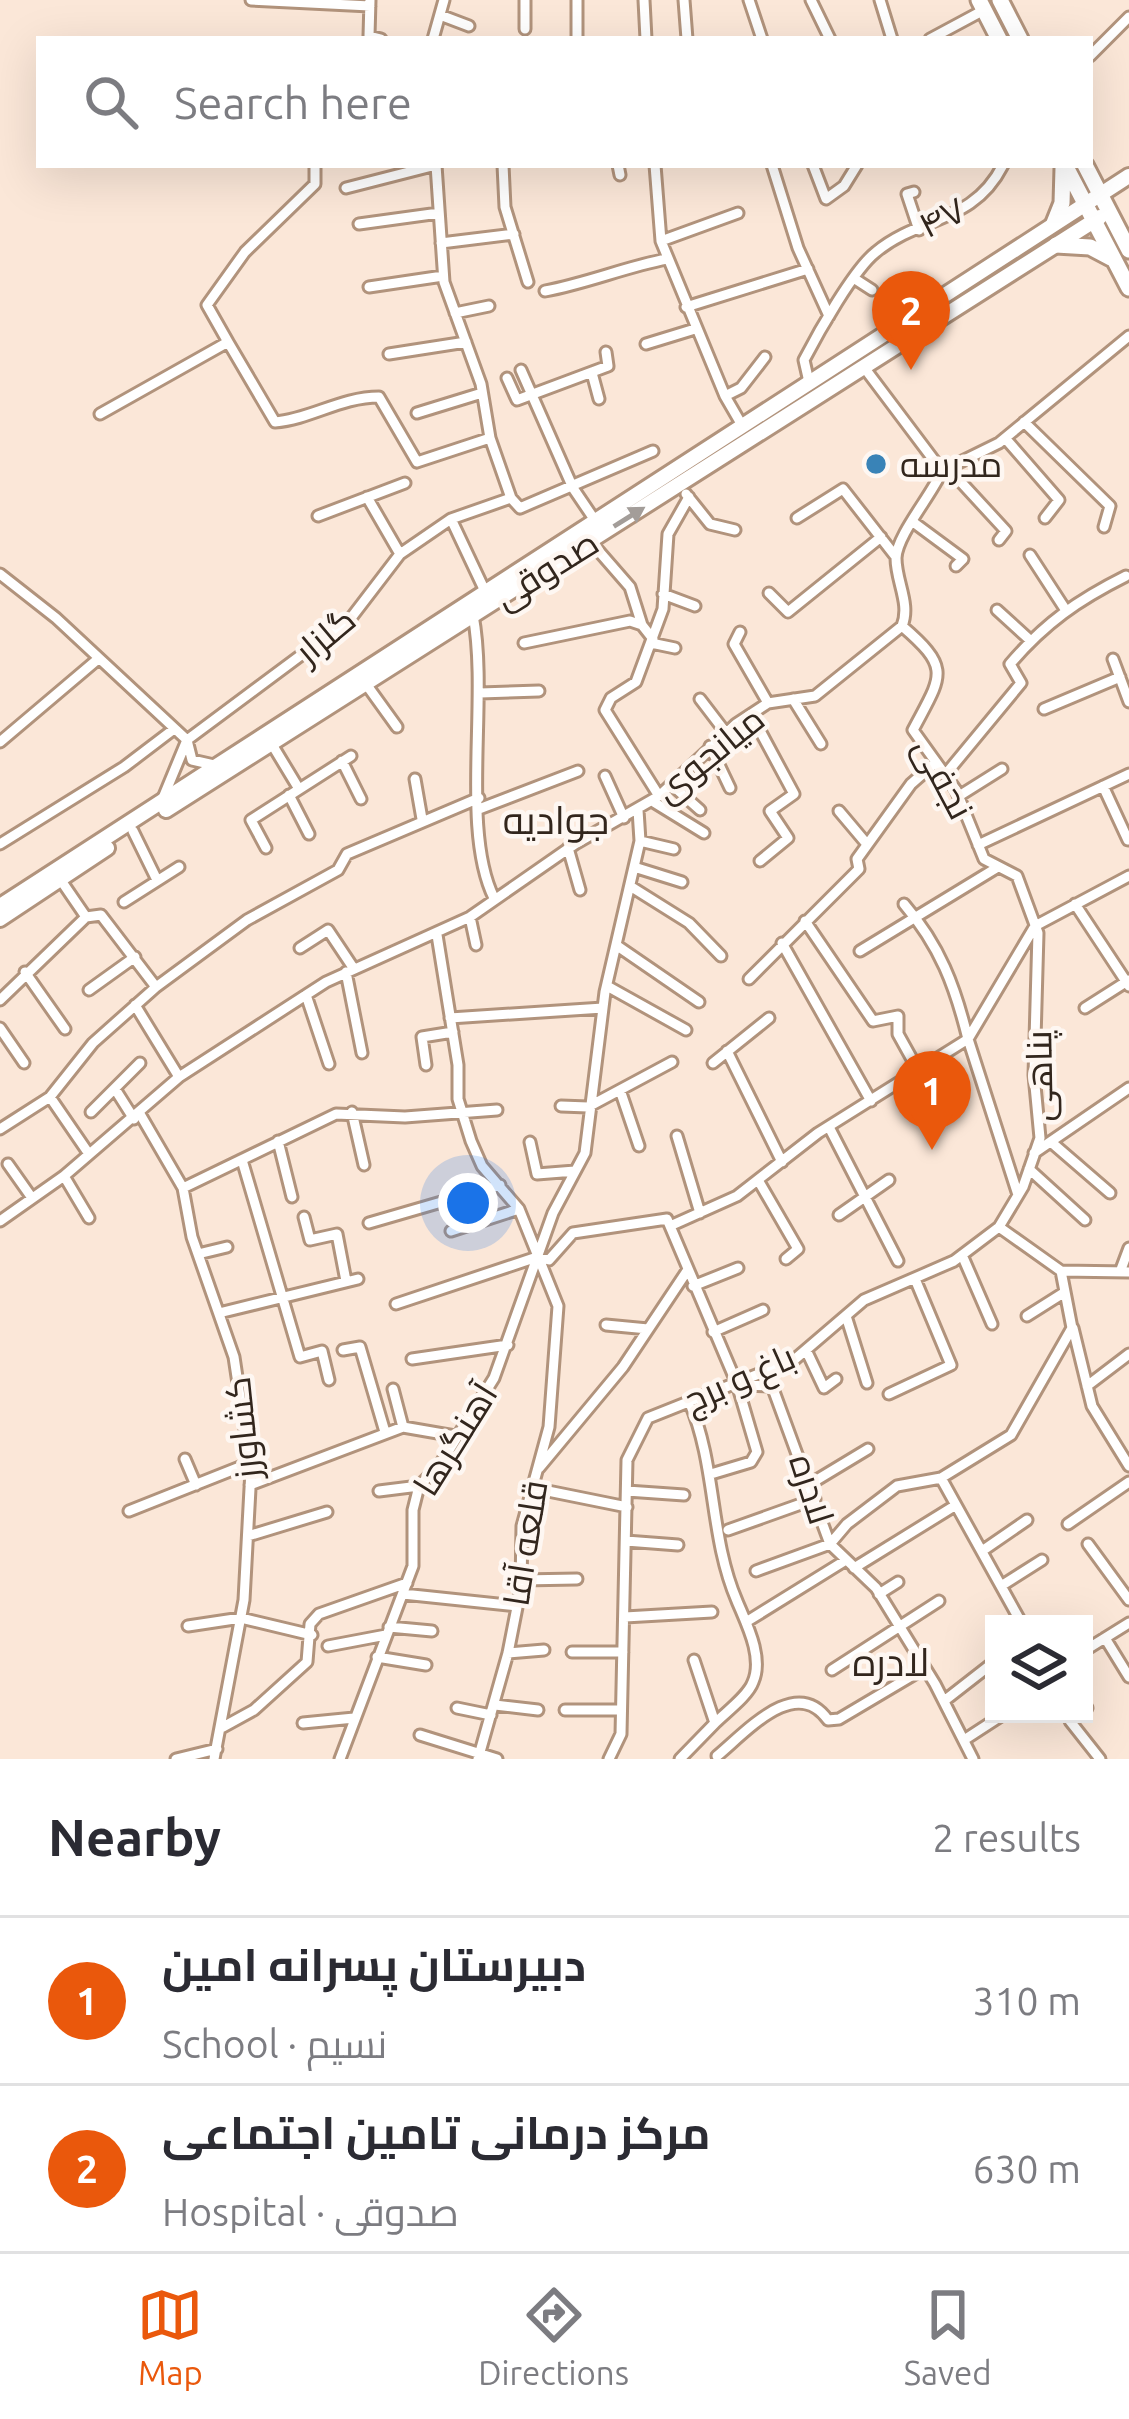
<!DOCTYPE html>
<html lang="en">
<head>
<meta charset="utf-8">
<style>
	body { margin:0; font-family:Ubuntu,Cairo,sans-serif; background:#f2f2f3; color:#2b2b33 }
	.controls { position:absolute; right:36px; bottom:36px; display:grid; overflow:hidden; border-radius:0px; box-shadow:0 12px 48px #0002 }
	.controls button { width:108px; height:108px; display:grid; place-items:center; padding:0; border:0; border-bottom:3px solid #e1e1e2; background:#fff; color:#2b2b33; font:60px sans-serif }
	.you { position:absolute; left:468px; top:1203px; width:42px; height:42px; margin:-30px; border:9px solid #fff; border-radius:50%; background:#1a73e8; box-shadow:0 0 0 18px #1a73e833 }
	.badge { display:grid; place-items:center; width:78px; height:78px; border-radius:50%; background:#ea580c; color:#fff; font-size:39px; font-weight:700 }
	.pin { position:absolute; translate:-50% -99px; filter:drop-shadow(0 3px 6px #0008) }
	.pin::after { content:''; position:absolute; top:63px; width:42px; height:36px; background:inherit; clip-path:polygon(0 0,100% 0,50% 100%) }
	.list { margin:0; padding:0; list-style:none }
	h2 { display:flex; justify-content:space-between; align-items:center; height:156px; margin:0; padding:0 48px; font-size:51px }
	h2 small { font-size:39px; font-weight:400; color:#7c7c81 }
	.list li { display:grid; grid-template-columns:78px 1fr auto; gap:36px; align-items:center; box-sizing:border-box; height:168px; padding:0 48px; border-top:3px solid #e1e1e2 }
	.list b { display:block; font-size:45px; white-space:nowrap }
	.list p { margin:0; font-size:39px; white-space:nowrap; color:#7c7c81 }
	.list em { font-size:39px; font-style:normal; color:#7c7c81 }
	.icon { flex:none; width:66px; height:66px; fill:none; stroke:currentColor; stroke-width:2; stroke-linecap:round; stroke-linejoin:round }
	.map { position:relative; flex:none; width:1129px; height:1759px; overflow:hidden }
	.search { position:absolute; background:#fff; box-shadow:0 12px 48px #0002; left:36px; right:36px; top:36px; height:132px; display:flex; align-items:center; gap:30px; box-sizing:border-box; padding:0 42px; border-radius:0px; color:#7c7c81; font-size:45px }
	.sheet { height:492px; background:#fff }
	nav { display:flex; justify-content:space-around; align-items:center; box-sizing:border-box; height:168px; border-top:3px solid #e1e1e2; background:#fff; font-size:33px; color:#7c7c81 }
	nav a { display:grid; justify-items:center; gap:6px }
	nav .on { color:#ea580c }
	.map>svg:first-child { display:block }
</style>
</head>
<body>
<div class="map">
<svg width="1129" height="1759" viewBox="0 0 1129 1759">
	<rect width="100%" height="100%" fill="#fbe7d8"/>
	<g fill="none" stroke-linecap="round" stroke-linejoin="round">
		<!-- street casing -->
		<g stroke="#b1937c" stroke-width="15">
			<path id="street" d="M251 0 370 6
				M370 0 369 36 381 39
				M525 0V29
				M644 0 646 39
				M684 0 687 39
				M749 0 762 39
				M811 0 830 39
				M880 0 892 39
				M440 15 469 26
				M433 39 444 0
				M577 39V0
				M930 39 984 10
				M1090 56 1129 17
				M503 165 505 207 528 282
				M618 165 620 175
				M655 165 661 241 725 396 743 427
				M772 165 798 248 829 316
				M813 165 826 199 844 186 857 165
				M346 188 436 165 444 282 481 384 490 438 511 498 451 519 484 589
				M914 192 907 194 919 230
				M359 224 439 213
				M661 241 738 213
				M441 243 514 234
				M855 279 872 290
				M369 287 443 276
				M545 291C588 283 625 267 667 259
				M686 307 808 269
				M455 313 489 306
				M228 342 207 305 245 252 315 184V165
				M646 344 695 329
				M389 354 466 342
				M863 366 942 471
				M521 370 573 488 594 519
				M592 373 599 399
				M507 378 517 400 608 366 606 352
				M809 382 804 360C818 333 854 269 876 252 921 215 973 224 1003 165
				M725 396 741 388 765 357
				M417 413 482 393
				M100 414 228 342 275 422C311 419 341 397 379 397L417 462 490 438
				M1024 422 1110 506 1104 527
				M1005 438 1059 500 1045 518
				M948 468 1006 531 999 540
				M686 494 710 524 735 530
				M367 497 400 554
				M511 498 520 508 653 451
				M318 516 405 483
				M797 518 843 489 896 557
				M913 522 963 559 956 566
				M590 541 630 587 642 625
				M1030 555 1065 609
				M0 574 56 618 187 740 192 760 214 765
				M769 593 788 612 881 537
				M663 594 695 606
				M997 610 1031 641
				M473 615C489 699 460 829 494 898
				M902 626C952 669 942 675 913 730L956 790 984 859 1017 876 1038 933 1034 1075 1040 1138 1023 1187 999 1227 1061 1271 1072 1328 1011 1435 941 1478 1022 1624
				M740 632 734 644 768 703
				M524 643 630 621 642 625 653 639
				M651 643 675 648
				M1113 659 1129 702
				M366 684 397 727
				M480 693 539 691
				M700 699 726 733
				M793 699 821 744
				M1044 709 1120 677
				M751 714 794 794 770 811 788 838 760 861
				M0 742 98 659
				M273 746 299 789
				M710 746 730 788
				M342 761 361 799
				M945 775 1021 683 1010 664C1045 623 1078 600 1126 576
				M605 776 624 818
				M415 779 422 819
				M673 786 700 810
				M1103 786 1128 840
				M289 795 309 834
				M659 796 605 710 611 698 636 682 663 609 668 534 689 497
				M959 796 1002 769
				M163 798 187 740 351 618 400 554 451 519
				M652 801 704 833
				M479 809 578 771
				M839 811 866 843
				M133 831 157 880
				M640 841 674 849
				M0 844 124 767 174 729
				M978 845 1129 774
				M266 848 251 820 351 756
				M568 848 580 890
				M634 867 682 882
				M60 879 86 917 101 915 156 987
				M630 886 689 923 721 956
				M124 902 179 867
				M904 904C940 946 955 986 968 1039
				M1075 904 1129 986
				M470 917 476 945
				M805 921 873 1021 898 1016V1034L918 1070
				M1035 926 1129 876
				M437 935 458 1065V1099L471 1141 482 1166 519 1209 558 1306 549 1427 522 1526 521 1587 508 1653 478 1759
				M782 943 871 1101
				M616 945 699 1002
				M300 948 328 930 354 969
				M860 951 998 867
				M25 972 65 1029
				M346 972 362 1053
				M749 979 859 869 857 859 911 784 936 762
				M607 986 686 1030
				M89 990 135 957
				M306 995 329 1064
				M0 1000 86 917
				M135 1005 179 1077
				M1085 1008 1129 980
				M450 1018 603 1008
				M0 1028 24 1063
				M968 1039 1035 926
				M727 1051 782 1162
				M713 1063 769 1018
				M426 1065 422 1037 453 1032
				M115 1089 134 1119
				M620 1090 639 1146
				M50 1097 89 1154
				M561 1106 588 1107 672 1062
				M91 1112 140 1063
				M352 1112 364 1165
				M140 1114 183 1188 192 1237 234 1357 251 1470 244 1600 214 1759
				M829 1127 898 1261
				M0 1129 50 1097 93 1043 156 987 247 920 338 870 347 854 479 798
				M677 1136 700 1213
				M278 1141 292 1197
				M530 1142 537 1174 575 1171
				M1051 1142 1110 1193
				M1034 1153 1129 1088
				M242 1160 300 1357 322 1351 329 1380
				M8 1164 32 1198
				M1029 1169 1085 1220
				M64 1176 89 1218
				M758 1180 798 1249 786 1259
				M183 1188 336 1114 405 1117 497 1110
				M839 1215 889 1180
				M304 1217 310 1240 337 1234 346 1281
				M0 1221 64 1176 179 1077 326 982 470 917 575 844 659 796 736 724 768 703 815 696 902 626C911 604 896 582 896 558 897 535 931 496 942 471L999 443 1129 336
				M369 1223 500 1185
				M670 1226 737 1196 818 1133 968 1039 1018 1195
				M451 1231 519 1209
				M198 1254 227 1247
				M962 1255 992 1324
				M1061 1271 1129 1272
				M1120 1272 1129 1248
				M693 1286 738 1268
				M396 1304 537 1257 549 1260 573 1233 667 1219 737 1384 757 1452 751 1462 711 1474
				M219 1313 358 1279
				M846 1316 867 1383
				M1027 1316 1065 1292
				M606 1325 648 1329
				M1073 1328 1092 1406 1129 1466
				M713 1332 763 1310
				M343 1350 360 1347 385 1432
				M806 1350 824 1388 836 1379
				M412 1359 508 1345
				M743 1385 772 1386 830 1544 876 1588 935 1684 973 1759
				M1087 1386 1129 1354
				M393 1389 403 1427
				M889 1394 951 1365 915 1279
				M689 1401C717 1466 709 1536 737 1601 746 1623 764 1657 753 1682 748 1696 726 1712 715 1723L694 1660
				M185 1459 196 1485
				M539 1468 623 1367 687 1271
				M810 1484 868 1449
				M250 1485 403 1427 455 1436
				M533 1488 627 1507
				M379 1491 419 1486
				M627 1491 684 1495
				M129 1511 250 1463
				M1068 1524 1129 1482
				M728 1530 815 1499
				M248 1536 327 1512
				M626 1541 678 1545
				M1088 1544 1129 1600
				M982 1551 1027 1520
				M854 1568 956 1505
				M756 1571 830 1544 847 1524 897 1486 941 1478
				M521 1580 577 1579
				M1001 1586 1042 1560
				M403 1594 517 1606
				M879 1594 898 1582
				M625 1617 712 1612
				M746 1622 846 1560
				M188 1626 241 1618 312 1635
				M389 1627 432 1631
				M1105 1638 1129 1677
				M328 1646 386 1635
				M1084 1651 1129 1623
				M572 1652H623
				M508 1653 544 1650
				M377 1657 426 1665
				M832 1670 939 1601
				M944 1701 994 1662
				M495 1705 538 1710
				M457 1708 491 1715
				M565 1710H621
				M1084 1710 1087 1708
				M1078 1714 1070 1721 1100 1759
				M303 1723 354 1718
				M223 1727 254 1710 307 1662 310 1624 319 1614 407 1583
				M420 1735 497 1759
				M964 1740 1004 1714
				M717 1756C747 1731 796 1675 828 1720L839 1719 925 1668
				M176 1759 217 1749
				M340 1759 413 1566V1510L419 1486 439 1466 494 1378 553 1213 585 1153 605 992 640 841 638 810
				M609 1759 621 1734 627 1460 648 1418 794 1360 864 1300 954 1261 999 1227
				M680 1759 715 1723"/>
		</g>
		<!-- secondary casing -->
		<g stroke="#b1937c" stroke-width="20">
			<path id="secondary" d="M166 810 1100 217
				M0 906 1129 176
				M0 919 107 848"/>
		</g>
		<!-- primary casing -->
		<g stroke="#b1937c" stroke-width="21">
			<path id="primary" d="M979 0 999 39
				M1000 0 1020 39
				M1065 165 1129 288
				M1085 165 1129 250
				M1054 223 1062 203 1063 168
				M1056 245 1090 247 1111 258"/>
		</g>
		<!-- street -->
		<use href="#street" stroke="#fff" stroke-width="9"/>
		<!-- secondary -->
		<use href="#secondary" stroke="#fff" stroke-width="14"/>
		<!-- primary -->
		<use href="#primary" stroke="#fff" stroke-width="15"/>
	</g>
	<!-- one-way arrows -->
	<defs><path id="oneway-solid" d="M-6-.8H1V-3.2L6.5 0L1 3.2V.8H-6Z" transform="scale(3)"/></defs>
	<use fill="#a39d99" href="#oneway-solid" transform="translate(629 517) rotate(-32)"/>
	<!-- markers -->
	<circle fill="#3983b7" stroke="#fef7f2" stroke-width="4.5" cx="876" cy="464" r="12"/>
	<g text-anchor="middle" stroke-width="9" stroke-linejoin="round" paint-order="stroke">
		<!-- street labels -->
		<g font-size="36" fill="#32261d" stroke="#fef7f2">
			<text transform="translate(942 217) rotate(-27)" y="13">۴۷</text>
			<text transform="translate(546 569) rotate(-32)" y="13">صدوقی</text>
			<text transform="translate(325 635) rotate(-40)" y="13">گلزار</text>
			<text transform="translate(709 754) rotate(-39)" y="13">میانجوی</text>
			<text transform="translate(944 778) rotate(62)" y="13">نجفی</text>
			<text transform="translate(1039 1076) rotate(-91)" y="13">پناهی</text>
			<text transform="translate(739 1378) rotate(-24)" y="13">باغ و برج</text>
			<text transform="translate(242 1428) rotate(-96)" y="13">کشاورز</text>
			<text transform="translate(455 1439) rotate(-58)" y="13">آهنگرها</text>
			<text transform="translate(812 1489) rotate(72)" y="13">لادره</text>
			<text transform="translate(525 1543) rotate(-81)" y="13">قلعه آقا</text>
		</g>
		<!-- poi labels -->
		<g font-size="36" fill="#32261d" stroke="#fef7f2" text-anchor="start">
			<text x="900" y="477">مدرسه</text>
		</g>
		<!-- neighbourhood labels -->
		<g font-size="39" fill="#32261d" stroke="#fef7f2">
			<text x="556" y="834">جوادیه</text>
			<text x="891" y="1676">لادره</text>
		</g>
	</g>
</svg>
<div class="controls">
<button><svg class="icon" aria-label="layers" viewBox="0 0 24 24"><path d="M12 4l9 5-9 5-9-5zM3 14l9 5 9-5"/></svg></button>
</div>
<div class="you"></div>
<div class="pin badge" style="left:932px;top:1150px">1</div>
<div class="pin badge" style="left:911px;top:370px">2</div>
<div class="search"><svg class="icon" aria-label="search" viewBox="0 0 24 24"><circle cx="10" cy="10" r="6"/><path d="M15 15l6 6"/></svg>Search here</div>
</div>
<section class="sheet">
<h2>Nearby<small>2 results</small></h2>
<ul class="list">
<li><span class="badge">1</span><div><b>دبیرستان پسرانه امین</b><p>School · نسیم</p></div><em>310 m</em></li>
<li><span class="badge">2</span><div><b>مرکز درمانی تامین اجتماعی</b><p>Hospital · صدوقی</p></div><em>630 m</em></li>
</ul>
</section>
<nav>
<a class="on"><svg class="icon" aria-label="map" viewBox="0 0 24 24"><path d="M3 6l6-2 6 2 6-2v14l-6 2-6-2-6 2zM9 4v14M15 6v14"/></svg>Map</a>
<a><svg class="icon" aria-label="directions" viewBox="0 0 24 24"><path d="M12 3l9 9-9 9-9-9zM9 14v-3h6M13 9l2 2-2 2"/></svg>Directions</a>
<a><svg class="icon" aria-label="saved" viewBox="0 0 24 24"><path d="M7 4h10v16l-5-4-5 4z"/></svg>Saved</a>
</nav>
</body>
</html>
